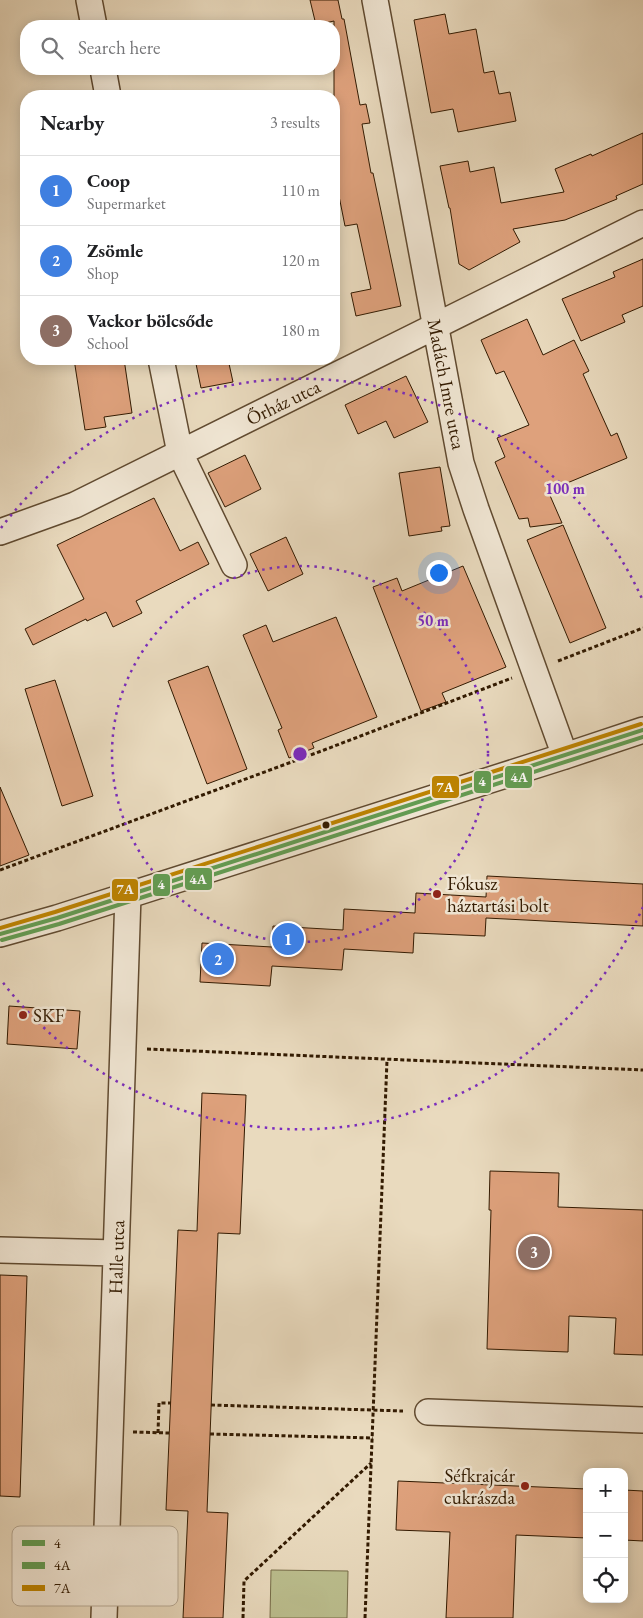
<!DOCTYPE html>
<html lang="en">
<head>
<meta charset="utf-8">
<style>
	body { margin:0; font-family:"EB Garamond",serif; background:#f6f6f6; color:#202124 }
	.controls { position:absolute; right:15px; bottom:15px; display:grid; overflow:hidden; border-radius:10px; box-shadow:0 2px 12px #0003 }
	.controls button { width:45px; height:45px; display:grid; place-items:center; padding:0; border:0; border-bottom:1px solid #e0e0e0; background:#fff; color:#202124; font:25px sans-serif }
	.you { position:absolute; left:438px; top:572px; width:18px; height:18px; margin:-12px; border:4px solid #fff; border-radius:50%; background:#1a73e8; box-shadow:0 0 0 8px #1a73e833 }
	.badge { display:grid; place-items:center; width:32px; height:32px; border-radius:50%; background:#7c3aed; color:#fff; font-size:16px; font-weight:700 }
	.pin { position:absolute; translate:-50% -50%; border:2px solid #fff; box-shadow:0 1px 5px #0006 }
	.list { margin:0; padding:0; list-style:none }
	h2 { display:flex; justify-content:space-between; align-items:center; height:65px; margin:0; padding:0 20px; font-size:21px }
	h2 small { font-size:16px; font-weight:400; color:#757577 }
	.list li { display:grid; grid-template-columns:32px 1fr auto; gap:15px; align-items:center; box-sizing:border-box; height:70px; padding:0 20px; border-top:1px solid #e0e0e0 }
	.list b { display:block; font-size:19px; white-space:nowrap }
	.list p { margin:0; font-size:16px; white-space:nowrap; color:#757577 }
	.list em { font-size:16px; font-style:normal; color:#757577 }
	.icon { flex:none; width:28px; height:28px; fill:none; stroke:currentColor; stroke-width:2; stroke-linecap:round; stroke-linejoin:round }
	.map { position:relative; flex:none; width:643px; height:1618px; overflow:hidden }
	.search { position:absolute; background:#fff; box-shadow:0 2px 12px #0003; left:20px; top:20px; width:320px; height:55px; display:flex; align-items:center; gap:12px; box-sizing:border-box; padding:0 18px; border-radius:20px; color:#757577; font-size:19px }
	.panel { position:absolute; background:#fff; box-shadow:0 2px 12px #0003; left:20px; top:90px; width:320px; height:275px; border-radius:20px }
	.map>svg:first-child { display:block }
</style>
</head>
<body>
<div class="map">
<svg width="643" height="1618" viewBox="0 0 643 1618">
	<rect width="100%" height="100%" fill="#e9dabe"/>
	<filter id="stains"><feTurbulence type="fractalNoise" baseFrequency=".004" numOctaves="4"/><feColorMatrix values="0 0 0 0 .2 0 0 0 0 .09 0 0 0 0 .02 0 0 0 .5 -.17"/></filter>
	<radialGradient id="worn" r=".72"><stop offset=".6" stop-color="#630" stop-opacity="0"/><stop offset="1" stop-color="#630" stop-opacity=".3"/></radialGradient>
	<!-- green -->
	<path fill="#bbbe8e" stroke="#766c48" d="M271 1570 348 1571 347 1618H270Z"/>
	<!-- building -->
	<path fill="#dea17c" stroke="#321a01" d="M310 0H338L342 19H344L360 105 366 104 370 123 362 124 371 173H373L401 306 356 316 351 293 371 289 357 224 345 226 334 171V21L316 25Z
		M445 14 449 34 476 29 484 73 494 71 499 94 510 92 516 121 458 132 453 109 431 113 414 20Z
		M643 133V184L616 196 617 199 565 220 513 229 520 242 469 270 459 264 450 208H449L440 166 468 161 470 172 494 167 501 203 564 192 555 169 591 154 592 156Z
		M643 259V306L622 315 625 322 581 341 562 299 615 277 613 272Z
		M527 319 543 355 574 340 589 371 583 374 611 436 617 433 627 458 548 491 562 523 530 527 528 518 519 519 495 462 505 457 497 438 529 425 504 371 496 374 481 340Z
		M74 359H124L132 413 104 417 106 427 85 430Z
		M195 359H228L233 382 201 388Z
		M406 376 428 422 394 438 386 421 358 434 345 405Z
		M245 455 261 489 225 507 208 473Z
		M440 467 450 526 441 527 442 531 409 536 399 473Z
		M154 498 180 551 198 542 209 564 136 601 142 613 113 627 106 612 87 621 86 619 33 645 25 629 84 599 57 545Z
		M563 525 606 628 570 643 527 540Z
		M286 537 303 574 268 591 250 554Z
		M463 566 506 667 442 693 446 702 421 711 373 587 397 578 402 591Z
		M336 617 377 717 312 743 314 748 289 758 278 730 282 728 243 635 266 625 273 642Z
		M208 666 247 769 207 784 168 681Z
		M55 680 93 796 62 806 25 689Z
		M0 787 29 855 0 866Z
		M487 876 643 884V926L486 918 485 936 414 933 413 953 344 949 342 970 272 966 270 986 200 982 202 943 272 947 273 926 343 930 344 909 415 913 416 893 486 897Z
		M9 1006 80 1011 77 1049 7 1044Z
		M202 1093 246 1095 240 1234 218 1233 207 1512 228 1513 223 1618H183L188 1511 166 1510 178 1230 197 1231Z
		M490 1171 559 1173 558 1207 643 1210V1355L614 1354 616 1318 569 1316 568 1352 487 1349 491 1210H489Z
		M0 1275 27 1276 20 1497 0 1496Z
		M398 1481 587 1489V1538L516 1535 513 1618H446L450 1532 396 1530Z
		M624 1490 643 1491V1541L624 1540Z"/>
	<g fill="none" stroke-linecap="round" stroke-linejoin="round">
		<!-- minor casing -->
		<g stroke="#604a30" stroke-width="28">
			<path id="minor" d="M89 0 94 26
				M375 0 461 463 476 509 565 756
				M103 69 108 96
				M161 359 180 453 234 565
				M0 532 75 505 643 223
				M0 934 57 918 565 756 643 730
				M0 1250 116 1253
				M428 1412 643 1420
				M104 1618 128 895"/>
		</g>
		<!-- path -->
		<path stroke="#321a01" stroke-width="3" stroke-dasharray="4 2.5" stroke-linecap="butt" d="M558 661 643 628
			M0 870 324 750 512 678
			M147 1049 643 1070
			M211 1405 403 1411
			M133 1432 169 1433
			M158 1433 159 1403H171
			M210 1434 373 1438
			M243 1618 244 1581 371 1463
			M365 1618 387 1060"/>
		<!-- minor -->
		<use href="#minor" stroke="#f1e7d5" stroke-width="25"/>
		<!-- bus-1 casing -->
		<g stroke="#f1e7d5" stroke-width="8">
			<path id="bus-1" d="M0 934 57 918 643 730"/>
		</g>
		<!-- bus-2 casing -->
		<g stroke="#f1e7d5" stroke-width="8">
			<path id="bus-2" d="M2 940 59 924 643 737"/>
		</g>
		<!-- bus-3 casing -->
		<g stroke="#f1e7d5" stroke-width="8">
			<path id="bus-3" d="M0 928 55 912 641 724"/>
		</g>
		<!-- bus-1 -->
		<use href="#bus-1" stroke="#639d53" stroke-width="4"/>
		<!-- bus-2 -->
		<use href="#bus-2" stroke="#639d53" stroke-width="4"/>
		<!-- bus-3 -->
		<use href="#bus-3" stroke="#be8400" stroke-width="4"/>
	</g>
	<!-- distance rings -->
	<g fill="none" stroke="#7b2cbf" stroke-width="2.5" stroke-dasharray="2.5 5">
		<circle cx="300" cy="754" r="188"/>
		<path d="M643 907A375 375 0 0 1 1 980M1 528A375 375 0 0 1 643 601"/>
	</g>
	<!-- markers -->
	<circle fill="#321a01" stroke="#f1e7d5" stroke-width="2" cx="326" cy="825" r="4.5"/>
	<g fill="#8f2418" stroke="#f1e7d5" stroke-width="2">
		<circle cx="437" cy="894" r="5"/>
		<circle cx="23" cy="1015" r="5"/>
		<circle cx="525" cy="1486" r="5"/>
	</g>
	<g text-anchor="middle" stroke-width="5" stroke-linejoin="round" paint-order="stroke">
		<!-- street labels -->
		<g font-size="19" fill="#321a01" stroke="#f1e7d5">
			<text transform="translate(447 384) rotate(79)" y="7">Madách Imre utca</text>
			<text transform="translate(283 402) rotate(-26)" y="7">Őrház utca</text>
			<text transform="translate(116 1257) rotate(-88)" y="7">Halle utca</text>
		</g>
		<!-- poi labels -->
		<g font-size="19" fill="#321a01" stroke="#f1e7d5" text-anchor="start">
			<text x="447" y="890">Fókusz<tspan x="447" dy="22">háztartási bolt</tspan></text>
			<text x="33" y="1022">SKF</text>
			<text x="515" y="1482" text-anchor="end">Séfkrajcár<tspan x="515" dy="22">cukrászda</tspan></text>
		</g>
	</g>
	<!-- legend -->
	<rect x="12" y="1526" width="166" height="80" rx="8" fill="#f1e7d5" stroke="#b8aa95" stroke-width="1"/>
	<rect x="22" y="1540" width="23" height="6" fill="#639d53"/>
	<rect x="22" y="1562" width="23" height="7" fill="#639d53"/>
	<rect x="22" y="1585" width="23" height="6" fill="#be8400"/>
	<g font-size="14" fill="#321a01">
		<text x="54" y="1548">4</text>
		<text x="54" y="1570">4A</text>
		<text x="54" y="1593">7A</text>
	</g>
	<circle cx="300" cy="754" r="8" fill="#7b2cbf" stroke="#f1e7d5" stroke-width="2.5"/>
	<g font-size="15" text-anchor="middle" font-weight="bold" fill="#7b2cbf" stroke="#f1e7d5" stroke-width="5" stroke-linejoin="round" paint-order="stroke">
		<text x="565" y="494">100 m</text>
		<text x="433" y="626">50 m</text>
	</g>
	<g stroke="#f1e7d5" stroke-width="2">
		<rect x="504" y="765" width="29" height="24" rx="5" fill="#639d53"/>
		<rect x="473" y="770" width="19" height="24" rx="5" fill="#639d53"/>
		<rect x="431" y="775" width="29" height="24" rx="5" fill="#be8400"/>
		<rect x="184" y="867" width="29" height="24" rx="5" fill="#639d53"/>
		<rect x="152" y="873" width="19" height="24" rx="5" fill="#639d53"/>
		<rect x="111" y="878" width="28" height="24" rx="5" fill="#be8400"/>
	</g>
	<g font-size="14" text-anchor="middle" font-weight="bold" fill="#fff">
		<text x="519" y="782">4A</text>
		<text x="482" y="786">4</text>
		<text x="445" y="792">7A</text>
		<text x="198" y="884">4A</text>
		<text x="161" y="889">4</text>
		<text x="125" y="894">7A</text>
	</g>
	<rect width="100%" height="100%" filter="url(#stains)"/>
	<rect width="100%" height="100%" fill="url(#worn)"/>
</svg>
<div class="controls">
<button>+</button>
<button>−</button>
<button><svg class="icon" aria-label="locate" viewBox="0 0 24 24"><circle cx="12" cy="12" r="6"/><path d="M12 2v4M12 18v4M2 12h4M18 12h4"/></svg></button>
</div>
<div class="you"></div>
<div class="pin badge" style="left:288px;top:939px;background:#3f7fe0">1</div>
<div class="pin badge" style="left:218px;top:959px;background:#3f7fe0">2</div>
<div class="pin badge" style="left:534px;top:1252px;background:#8d6e63">3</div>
<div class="search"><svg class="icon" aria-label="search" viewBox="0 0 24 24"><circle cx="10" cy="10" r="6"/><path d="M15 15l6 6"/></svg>Search here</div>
<section class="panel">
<h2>Nearby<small>3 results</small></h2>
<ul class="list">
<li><span class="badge" style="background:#3f7fe0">1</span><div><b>Coop</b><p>Supermarket</p></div><em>110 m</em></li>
<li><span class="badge" style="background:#3f7fe0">2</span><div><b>Zsömle</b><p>Shop</p></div><em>120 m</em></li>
<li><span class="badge" style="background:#8d6e63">3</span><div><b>Vackor bölcsőde</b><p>School</p></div><em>180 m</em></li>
</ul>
</section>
</div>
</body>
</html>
